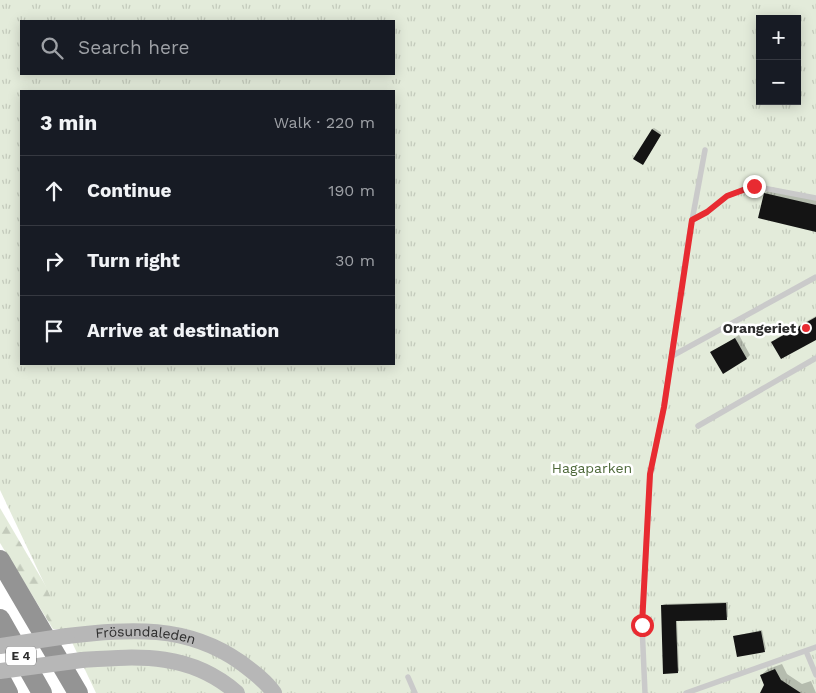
<!DOCTYPE html>
<html lang="en">
<head>
<meta charset="utf-8">
<style>
	body { margin:0; font-family:"Work Sans",sans-serif; background:#242831; color:#f1f3f6 }
	.controls { position:absolute; right:15px; top:15px; display:grid; overflow:hidden; border-radius:0px; box-shadow:0 2px 12px #0003 }
	.controls button { width:45px; height:45px; display:grid; place-items:center; padding:0; border:0; border-bottom:1px solid #363941; background:#171b24; color:#f1f3f6; font:25px sans-serif }
	.stop { position:absolute; width:15px; height:15px; margin:-11px; border:4px solid #e82b31; border-radius:50%; background:#fff }
	.stop.end { background:#e82b31; border-color:#fff; box-shadow:0 1px 5px #0008 }
	.list { margin:0; padding:0; list-style:none }
	h2 { display:flex; justify-content:space-between; align-items:center; height:65px; margin:0; padding:0 20px; font-size:21px }
	h2 small { font-size:16px; font-weight:400; color:#9ea1a6 }
	.list li { display:grid; grid-template-columns:32px 1fr auto; gap:15px; align-items:center; box-sizing:border-box; height:70px; padding:0 20px; border-top:1px solid #363941 }
	.list b { display:block; font-size:19px; white-space:nowrap }
	.list em { font-size:16px; font-style:normal; color:#9ea1a6 }
	.icon { flex:none; width:28px; height:28px; fill:none; stroke:currentColor; stroke-width:2; stroke-linecap:round; stroke-linejoin:round }
	.map { position:relative; flex:none; width:816px; height:693px; overflow:hidden }
	.search { position:absolute; background:#171b24; box-shadow:0 2px 12px #0003; left:20px; top:20px; width:375px; height:55px; display:flex; align-items:center; gap:12px; box-sizing:border-box; padding:0 18px; border-radius:0px; color:#9ea1a6; font-size:19px }
	.panel { position:absolute; background:#171b24; box-shadow:0 2px 12px #0003; left:20px; top:90px; width:375px; height:275px; border-radius:0px }
	.map>svg:first-child { display:block }
</style>
</head>
<body>
<div class="map">
<svg width="816" height="693" viewBox="0 0 816 693">
	<defs>
		<pattern id="forest-firs" width="22" height="20" patternUnits="userSpaceOnUse" patternTransform="scale(1.25)"><rect width="22" height="20" fill="#e3ebda"/><path d="M5 1l3.5 6h-7zM16 11l3.5 6h-7z" fill="#c3cabb"/></pattern>
		<pattern id="park-tufts" width="24" height="20" patternUnits="userSpaceOnUse" patternTransform="scale(1.25)"><rect width="24" height="20" fill="#e3ebda"/><path d="M3 7l-1-3M5 7V3M7 7l1-3M15 17l-1-3M17 17v-4M19 17l1-3" fill="none" stroke="#c3cabb"/></pattern>
	</defs>
	<rect width="100%" height="100%" fill="#fff"/>
	<!-- forest -->
	<path fill="url(#forest-firs)" d="M0 508 71 629H53L0 543Z"/>
	<!-- park -->
	<path fill="url(#park-tufts)" fill-rule="evenodd" d="M0 0H816V693H96L0 490ZM760 19H797V101H760ZM21 21H394V74H21ZM21 91H394V364H21Z"/>
	<!-- shadow -->
	<path fill="#0003" d="M654 128 662 133 644 162 652 129Z
		M771 187 816 198V231L765 194Z
		M816 316V338L773 342 777 338Z
		M739 335 750 355 747 358 712 353Z
		M728 602V617L726 618 677 620 679 671 677 672 662 606 664 604Z
		M762 630 766 649 764 651 735 636Z
		M782 664 787 674 802 684 811 681 816 693H761L765 685 761 675 768 669Z"/>
	<!-- building -->
	<path fill="#141414" d="M652 129 661 135 643 165 633 159Z
		M764 193 816 205V232L758 218Z
		M816 317V340L781 359 771 342Z
		M735 338 747 359 723 374 710 352Z
		M726 603 727 620 676 621 678 673 663 674 661 605Z
		M761 631 765 652 737 657 733 636Z
		M775 669 781 680 801 693H760L764 685 760 675Z"/>
	<g fill="none" stroke-linecap="round" stroke-linejoin="round">
		<!-- lane -->
		<path stroke="#cacaca" stroke-width="5.5" d="M692 220 707 212 727 196 753 186 816 198
			M672 356 816 277
			M698 426 816 358
			M806 651 816 675
			M408 677 415 693
			M645 693 642 625 650 474 664 407 689 237 705 150
			M686 693 816 647"/>
		<!-- secondary -->
		<g stroke="#b7b7b7" stroke-width="16">
			<path id="s1" d="M67 636C130 629 186 624 240 662 252 671 266 681 274 693"/>
			<path d="M82 660C140 656 190 652 237 693"/>
		</g>
		<!-- highway -->
		<path stroke="#949494" stroke-width="20" d="M0 560 78 693
			M0 619 42 693
			M0 678 8 693"/>
		<!-- secondary-bridge -->
		<path stroke="#b7b7b7" stroke-width="16" d="M0 646 67 636
			M0 671 82 660"/>
	</g>
	<g fill="none" stroke-linecap="round" stroke-linejoin="round">
		<!-- route -->
		<path stroke="#e82b31" stroke-width="6" d="M642 625 650 474 664 407 692 220 707 212 727 196 754 186"/>
	</g>
	<!-- markers -->
	<circle fill="#e82b31" stroke="#fff" stroke-width="2" cx="806" cy="328" r="5"/>
	<g text-anchor="middle" stroke-width="5" stroke-linejoin="round" paint-order="stroke">
		<!-- shield labels -->
		<rect fill="#fff" stroke="#6c6c6c" stroke-width="1" x="6" y="646.5" width="30" height="19" rx="4"/>
		<g font-size="12" font-weight="bold" fill="#2d2d2d">
			<text x="21" y="660">E 4</text>
		</g>
		<!-- poi labels -->
		<g font-size="14" font-weight="bold" fill="#2d2d2d" stroke="#fff" text-anchor="end">
			<text x="796" y="333">Orangeriet</text>
		</g>
		<!-- park labels -->
		<g font-size="14" fill="#4e693a" stroke="#fff">
			<text x="592" y="473">Hagaparken</text>
		</g>
		<!-- street labels -->
		<g font-size="14" fill="#2d2d2d" stroke="#fff">
			<text dy="5" stroke="none"><textPath href="#s1" startOffset="79">Frösundaleden</textPath></text>
		</g>
	</g>
</svg>
<div class="controls">
<button>+</button>
<button>−</button>
</div>
<div class="stop" style="left:642px;top:625px"></div>
<div class="stop end" style="left:754px;top:186px"></div>
<div class="search"><svg class="icon" aria-label="search" viewBox="0 0 24 24"><circle cx="10" cy="10" r="6"/><path d="M15 15l6 6"/></svg>Search here</div>
<section class="panel">
<h2>3 min<small>Walk · 220 m</small></h2>
<ul class="list">
<li><svg class="icon" aria-label="ahead" viewBox="0 0 24 24"><path d="M12 20V5M6 11l6-6 6 6"/></svg><div><b>Continue</b></div><em>190 m</em></li>
<li><svg class="icon" aria-label="right" viewBox="0 0 24 24"><path d="M7 20v-9h11M14 6l5 5-5 5"/></svg><div><b>Turn right</b></div><em>30 m</em></li>
<li><svg class="icon" aria-label="arrive" viewBox="0 0 24 24"><path d="M6 21V4h12l-3 4 3 4H6"/></svg><div><b>Arrive at destination</b></div></li>
</ul>
</section>
</div>
</body>
</html>
